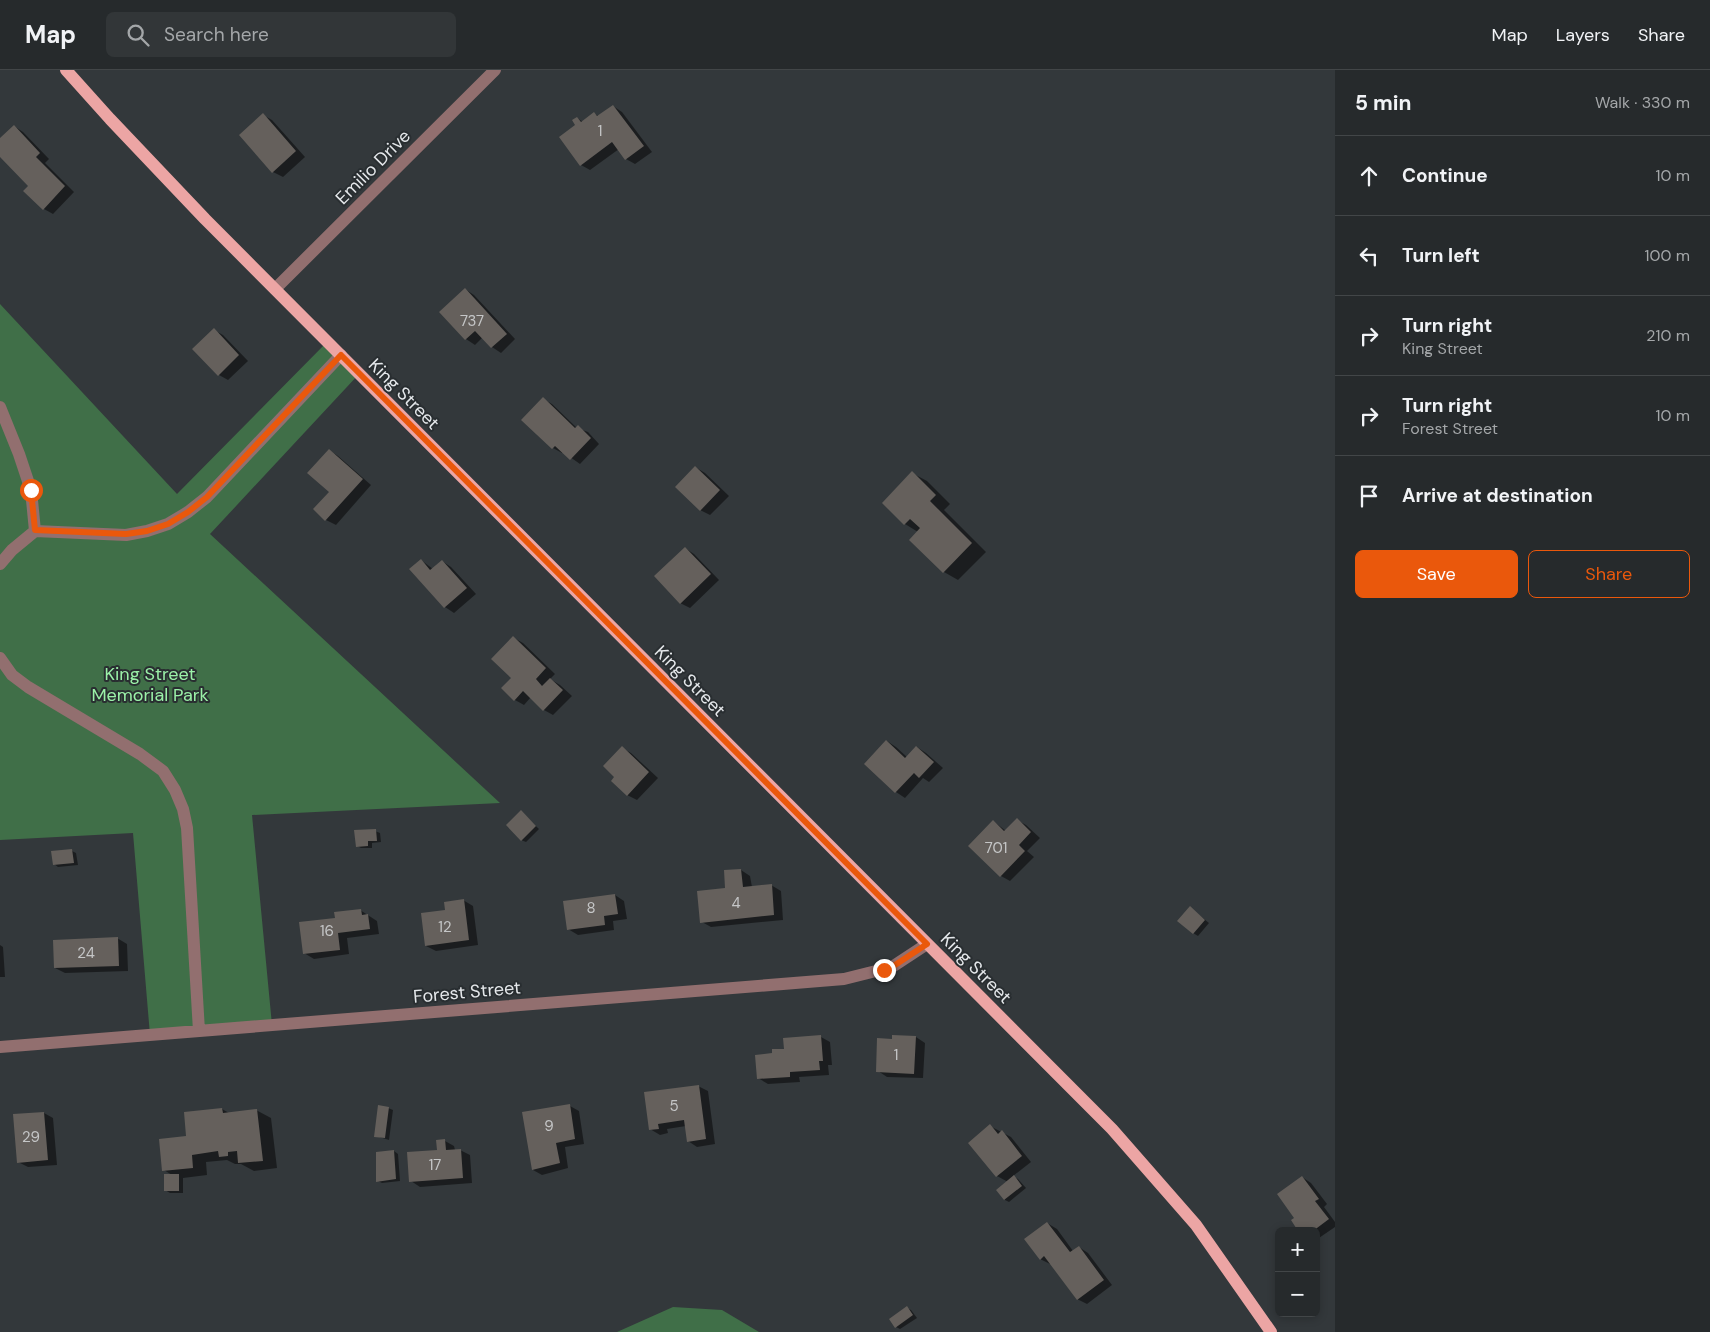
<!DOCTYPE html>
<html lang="en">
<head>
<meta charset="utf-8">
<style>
	body { margin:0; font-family:"DM Sans",sans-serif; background:#323638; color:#f1f3f6 }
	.controls { position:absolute; right:15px; bottom:15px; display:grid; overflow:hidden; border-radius:8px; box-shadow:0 2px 8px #0003 }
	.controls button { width:45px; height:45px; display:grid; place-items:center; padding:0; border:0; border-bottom:1px solid #424648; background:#262a2c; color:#f1f3f6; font:25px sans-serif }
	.stop { position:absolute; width:15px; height:15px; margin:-11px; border:4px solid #ea580c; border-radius:50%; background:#fff }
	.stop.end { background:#ea580c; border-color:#fff; box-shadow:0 1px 5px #0008 }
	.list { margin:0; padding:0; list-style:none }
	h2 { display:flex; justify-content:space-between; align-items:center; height:65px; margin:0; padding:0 20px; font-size:21px }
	h2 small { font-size:16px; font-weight:400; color:#a4a7a9 }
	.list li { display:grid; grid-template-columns:32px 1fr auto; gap:15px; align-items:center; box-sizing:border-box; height:80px; padding:0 20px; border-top:1px solid #424648 }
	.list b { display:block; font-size:19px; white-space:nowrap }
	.list p { margin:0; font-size:16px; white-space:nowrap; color:#a4a7a9 }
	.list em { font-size:16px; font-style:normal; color:#a4a7a9 }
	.actions { display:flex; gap:10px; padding:15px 20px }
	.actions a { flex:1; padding:11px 0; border:1px solid #ea580c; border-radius:8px; text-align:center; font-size:18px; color:#ea580c }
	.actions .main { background:#ea580c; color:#fff }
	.icon { flex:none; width:28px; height:28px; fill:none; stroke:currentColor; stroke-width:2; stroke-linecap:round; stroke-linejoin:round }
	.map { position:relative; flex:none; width:1335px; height:1262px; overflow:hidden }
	header { display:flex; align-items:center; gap:30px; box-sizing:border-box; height:70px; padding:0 25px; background:#262a2c; border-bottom:1px solid #424648 }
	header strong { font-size:24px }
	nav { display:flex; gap:28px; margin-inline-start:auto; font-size:18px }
	.search { width:350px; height:45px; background:#323638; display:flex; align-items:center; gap:12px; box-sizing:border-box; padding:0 18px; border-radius:8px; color:#a4a7a9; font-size:19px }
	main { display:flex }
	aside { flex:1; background:#262a2c }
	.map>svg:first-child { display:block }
</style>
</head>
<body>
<header>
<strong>Map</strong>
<div class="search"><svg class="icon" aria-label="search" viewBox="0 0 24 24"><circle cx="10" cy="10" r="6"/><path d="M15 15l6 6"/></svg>Search here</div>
<nav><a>Map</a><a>Layers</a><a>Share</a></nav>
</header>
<main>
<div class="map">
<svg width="1335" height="1262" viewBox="0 0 1335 1262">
	<rect width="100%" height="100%" fill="#33383b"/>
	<!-- green -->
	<path fill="#406f48" d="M0 234 177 424 327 272 359 304 210 464 500 733 252 745 272 955 150 965 133 763 0 770Z
		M673 1237 722 1240 759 1262H617Z"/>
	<!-- shadow -->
	<path fill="#0007" d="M613 36 622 42 652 82 635 94 626 89 619 79 590 100 581 95 577 48 583 52 594 44 599 46Z
		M263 45 272 50 305 87 283 107 273 102Z
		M14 56 23 62 49 89 45 93 74 122 53 144 44 139 30 116 0 85V70Z
		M465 219 474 225 515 269 501 283 492 277 483 267 475 275 466 269Z
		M214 260 223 265 248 291 228 310 219 305Z
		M543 329 552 334 577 358 588 362 599 374 580 394 563 382 562 383 553 378Z
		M329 380 338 386 371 415 336 455 326 450 331 422Z
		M695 397 705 403 729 426 710 445 700 440Z
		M912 403 927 411 950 434 944 440 986 482 958 510 944 502 918 462 905 454 884 433Z
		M685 478 694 484 719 510 690 538 680 533Z
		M421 490 433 499 442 491 451 497 476 524 454 543 445 537 411 499Z
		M514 568 523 573 555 604 550 609 560 615 572 626 553 645 544 640 531 627 524 635 515 630 513 608Z
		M887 671 896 677 907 687 917 677 926 683 943 698 929 712 923 708 905 728 896 722Z
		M622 678 631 683 658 708 637 730 627 725 616 707Z
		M521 742 539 759 526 772 521 770Z
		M1017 750 1026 755 1040 768 1027 781 1034 787 1010 811 1001 806 993 751 1006 761Z
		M375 761 380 763 381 772 372 773V778H361L357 776Z
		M72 781 76 783 78 795 58 797 54 794Z
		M741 800 750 806 752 817 771 815 781 821 783 850 711 857 702 852Z
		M615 825 624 831 627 849 613 851 614 860 578 865 568 859Z
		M463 830 473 836 478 875 436 881 426 876 447 841Z
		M360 840 377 851 379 864 347 868 349 884 314 889 304 883 336 849Z
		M1194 841 1209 853 1198 866 1193 863Z
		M117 868 127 874 128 901 65 903 55 898Z
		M0 875 3 877 5 907H0Z
		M821 967 830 972 832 995H828L829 1005 799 1007 800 1012 768 1014 758 1008 773 985Z
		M916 967 925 973 923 1008 887 1007 878 1001Z
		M698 1016 708 1021 715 1074 697 1077 688 1071 686 1056 667 1059 668 1063 660 1065 650 1059Z
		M570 1036 579 1041 584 1074 565 1077 568 1098 542 1105 533 1100Z
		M388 1038 393 1040 389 1070 376 1066Z
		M222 1039 229 1043 256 1040 271 1048 277 1098 254 1101 241 1094H235L227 1090 206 1092 207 1105 183 1108V1123H170L165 1120 172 1105 164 1100 188 1067Z
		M44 1043 53 1048 57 1095 28 1097 18 1092Z
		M990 1056 1011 1067 1031 1092 1013 1106 1018 1109 1026 1118 1009 1132 1005 1130 997 1120 1008 1112 997 1106 970 1073Z
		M445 1071 454 1076 455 1080H460L470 1085 472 1113 420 1117 411 1111Z
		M394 1081 398 1084 400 1111 382 1113 378 1111Z
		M1302 1107 1311 1113 1327 1134 1324 1137 1335 1152V1157L1316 1170V1161H1300L1296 1148Z
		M1047 1153 1057 1159 1073 1181 1079 1177 1088 1183 1112 1215 1087 1234 1077 1229 1051 1193 1050 1194 1040 1189Z
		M907 1238 911 1240 917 1248 900 1259 896 1257Z"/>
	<!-- building -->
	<path fill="#65605c" d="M613 35 644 76 625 90 612 72 580 96 559 67 575 55 572 50 577 47 581 52 594 42 597 46Z
		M263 43 296 81 272 103 239 65Z
		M14 55 40 83 36 87 65 116 43 140 23 121 28 116 0 87V68Z
		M465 218 507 264 491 278 475 261 465 270 439 242Z
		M214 258 239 285 218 306 192 279Z
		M543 327 575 358 578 355 591 368 570 390 555 376 552 379 521 350Z
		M329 379 363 409 325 451 313 439 329 422 307 403Z
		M695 396 720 420 700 441 675 417Z
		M912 401 936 425 930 431 972 473 943 503 909 470 920 458 910 449 904 455 882 433Z
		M685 477 711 504 680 534 654 506Z
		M421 489 430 500 442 490 467 518 444 538 409 499Z
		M513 566 546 598 536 609 542 616 550 608 563 620 543 641 523 621 514 631 501 618 511 608 491 589Z
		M886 670 905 688 916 676 934 692 919 708 914 703 895 723 864 694Z
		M622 676 649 702 627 726 611 711 614 707 603 696Z
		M521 740 536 756 521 771 506 755Z
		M1017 748 1031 762 1019 775 1025 781 1000 807 968 776 993 750 1004 761Z
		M376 759 377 771H368V776L356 777 354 760Z
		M72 779 74 793 53 795 51 781Z
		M741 799 743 817 772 814 774 845 700 853 697 821 725 818 724 800Z
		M615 824 618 844 604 846 605 855 567 860 563 831Z
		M464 829 469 870 425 876 421 843 445 840 444 832Z
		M1190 836 1205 850 1193 864 1177 851Z
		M361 839 362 845 368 844 370 859 338 863 340 880 303 884 299 852 335 848 334 842Z
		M118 867 119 896 54 898 53 870Z
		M821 965 823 991H819L820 1000 790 1002V1007L757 1009 755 985 772 983V979H784L783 968Z
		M892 965 916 966 914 1004 876 1002 877 968 892 969Z
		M699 1015 706 1069 687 1072 684 1050 658 1054 659 1059 649 1060 644 1022Z
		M570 1034 575 1069 556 1073 560 1093 532 1100 522 1042Z
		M378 1035 389 1037 385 1068 374 1067Z
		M222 1038 223 1043 257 1039 263 1091 238 1093 237 1081 228 1082V1086L219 1087 218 1081 192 1085 193 1098 162 1101 159 1069 186 1066 184 1042Z
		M44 1042 48 1090 17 1093 13 1044Z
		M990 1054 998 1064 1002 1060 1022 1086 996 1107 968 1073Z
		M445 1069 446 1080 461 1079 463 1108 409 1112 407 1082 437 1080 436 1070Z
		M394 1080 396 1109 376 1112V1082Z
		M164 1104H179V1121H164Z
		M1014 1105 1022 1116 1004 1130 996 1120Z
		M1302 1106 1319 1129 1315 1131 1329 1149 1313 1161H1298L1291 1150 1294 1148 1277 1124Z
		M1047 1152 1070 1182 1079 1176 1104 1210 1077 1230 1044 1186 1040 1190 1024 1169Z
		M907 1236 913 1245 895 1258 889 1249Z"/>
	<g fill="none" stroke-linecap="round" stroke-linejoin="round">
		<!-- minor -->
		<path stroke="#926f6f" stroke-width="12" d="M275 219 495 0
			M0 337 19 384 31 420 35 461 12 480 0 494
			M35 461 126 465 147 461 168 454 188 442 207 427 341 285
			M0 588 12 605 28 617 140 684 163 701 175 720 183 739 187 758 199 961
			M0 977 844 909 892 897 927 874"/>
		<!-- major -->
		<path stroke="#eca5a4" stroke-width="12" d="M66 0 110 49 205 149 1112 1059 1196 1155 1271 1262"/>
	</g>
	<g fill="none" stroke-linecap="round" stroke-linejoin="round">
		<!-- route -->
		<path stroke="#ea580c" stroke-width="6" d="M31 420 35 460 126 464 147 461 168 454 188 442 207 427 341 285 927 874 892 897 884 900"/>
	</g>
	<g text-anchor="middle" stroke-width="4" stroke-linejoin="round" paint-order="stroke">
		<!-- number labels -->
		<g font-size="15" fill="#c5c6c7">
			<text x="600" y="66">1</text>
			<text x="472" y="256">737</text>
			<text x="996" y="783">701</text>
			<text x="736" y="838">4</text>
			<text x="591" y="843">8</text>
			<text x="445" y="862">12</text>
			<text x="327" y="866">16</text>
			<text x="86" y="888">24</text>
			<text x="896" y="990">1</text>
			<text x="674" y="1041">5</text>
			<text x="549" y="1061">9</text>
			<text x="31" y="1072">29</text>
			<text x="435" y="1100">17</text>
		</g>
		<!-- street labels -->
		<g font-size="18" fill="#e5e8eb" stroke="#292e31">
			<text transform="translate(373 97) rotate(-45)" y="6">Emilio Drive</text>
			<text transform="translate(404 324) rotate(45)" y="6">King Street</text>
			<text transform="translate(690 611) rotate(45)" y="6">King Street</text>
			<text transform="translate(976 898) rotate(45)" y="6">King Street</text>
			<text transform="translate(467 922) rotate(-5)" y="6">Forest Street</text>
		</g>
		<!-- park labels -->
		<g font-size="18" fill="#9bf1a8" stroke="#292e31">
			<text x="150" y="610">King Street<tspan x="150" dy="21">Memorial Park</tspan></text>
		</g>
	</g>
</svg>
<div class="controls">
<button>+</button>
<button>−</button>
</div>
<div class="stop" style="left:31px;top:420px"></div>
<div class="stop end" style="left:884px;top:900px"></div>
</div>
<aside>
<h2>5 min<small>Walk · 330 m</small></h2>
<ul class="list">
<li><svg class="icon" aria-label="ahead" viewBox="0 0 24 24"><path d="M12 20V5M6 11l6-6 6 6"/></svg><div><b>Continue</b></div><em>10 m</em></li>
<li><svg class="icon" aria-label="left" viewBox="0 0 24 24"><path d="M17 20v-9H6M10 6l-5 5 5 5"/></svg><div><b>Turn left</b></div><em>100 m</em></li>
<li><svg class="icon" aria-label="right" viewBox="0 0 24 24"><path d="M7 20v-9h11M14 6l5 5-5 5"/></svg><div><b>Turn right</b><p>King Street</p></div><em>210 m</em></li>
<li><svg class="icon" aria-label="right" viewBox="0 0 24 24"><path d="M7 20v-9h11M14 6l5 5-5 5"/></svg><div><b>Turn right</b><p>Forest Street</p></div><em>10 m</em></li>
<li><svg class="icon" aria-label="arrive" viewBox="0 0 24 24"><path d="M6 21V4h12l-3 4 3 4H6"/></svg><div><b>Arrive at destination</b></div></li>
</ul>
<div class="actions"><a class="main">Save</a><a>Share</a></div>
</aside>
</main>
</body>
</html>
